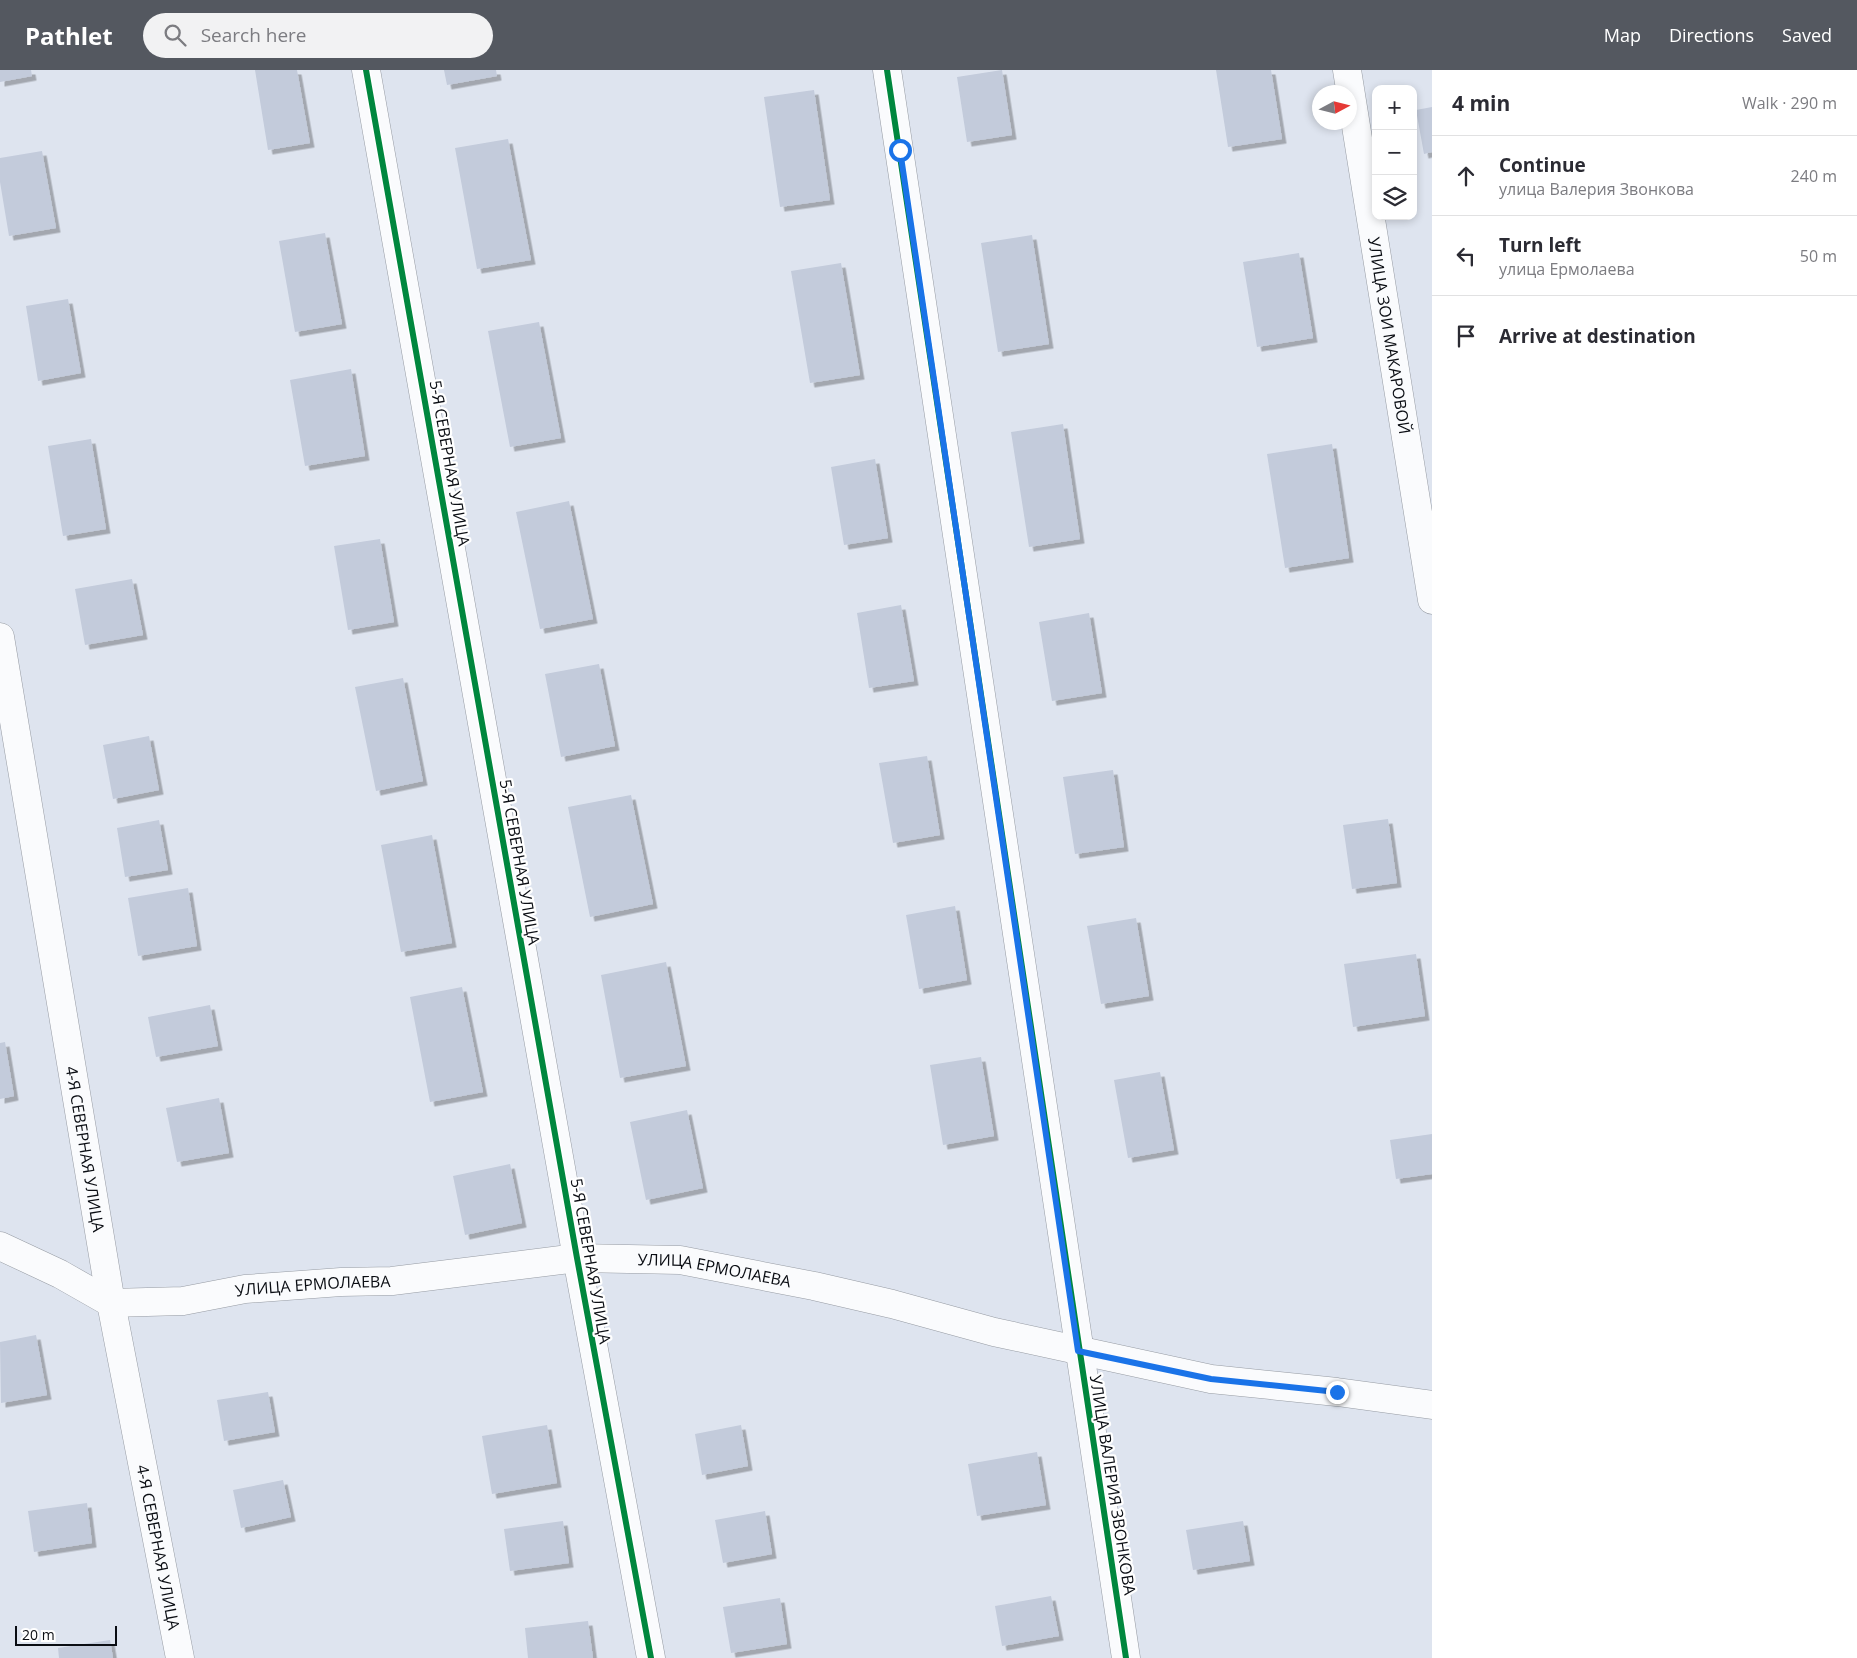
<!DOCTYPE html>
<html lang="en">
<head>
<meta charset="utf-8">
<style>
	body { margin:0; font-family:"Open Sans",sans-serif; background:#f2f2f3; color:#2b2b33 }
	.controls { position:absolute; right:15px; top:15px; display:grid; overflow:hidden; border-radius:10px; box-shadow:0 2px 8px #0003 }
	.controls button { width:45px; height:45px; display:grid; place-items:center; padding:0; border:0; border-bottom:1px solid #e1e1e2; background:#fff; color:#2b2b33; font:25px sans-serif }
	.compass { position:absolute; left:1312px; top:15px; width:45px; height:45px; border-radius:50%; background:#fff; box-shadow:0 2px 8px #0003; rotate:83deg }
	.scale { position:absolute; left:15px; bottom:12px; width:102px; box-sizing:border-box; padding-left:5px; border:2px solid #0a0d13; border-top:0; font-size:14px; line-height:18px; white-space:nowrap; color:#0a0d13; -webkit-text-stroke:4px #fff; paint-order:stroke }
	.stop { position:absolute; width:15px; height:15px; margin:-11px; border:4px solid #1a73e8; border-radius:50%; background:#fff }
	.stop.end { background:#1a73e8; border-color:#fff; box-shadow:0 1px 5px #0008 }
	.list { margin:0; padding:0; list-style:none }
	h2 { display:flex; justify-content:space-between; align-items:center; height:65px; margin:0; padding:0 20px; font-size:21px }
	h2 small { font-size:16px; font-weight:400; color:#7c7c81 }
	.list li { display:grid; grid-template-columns:32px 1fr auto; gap:15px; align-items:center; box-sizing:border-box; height:80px; padding:0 20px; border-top:1px solid #e1e1e2 }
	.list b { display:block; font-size:19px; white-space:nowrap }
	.list p { margin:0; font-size:16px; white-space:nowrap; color:#7c7c81 }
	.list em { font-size:16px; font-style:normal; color:#7c7c81 }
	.icon { flex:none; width:28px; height:28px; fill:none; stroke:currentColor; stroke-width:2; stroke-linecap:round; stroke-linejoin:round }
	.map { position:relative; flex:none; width:1432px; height:1588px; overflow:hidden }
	header { display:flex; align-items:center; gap:30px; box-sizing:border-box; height:70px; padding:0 25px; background:#545860; color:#fff }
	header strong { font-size:24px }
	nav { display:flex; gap:28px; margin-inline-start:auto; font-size:18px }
	.search { width:350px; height:45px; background:#f2f2f3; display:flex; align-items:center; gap:12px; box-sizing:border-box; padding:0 18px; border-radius:28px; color:#7c7c81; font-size:19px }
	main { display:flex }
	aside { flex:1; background:#fff }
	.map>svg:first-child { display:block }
</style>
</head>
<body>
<header>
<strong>Pathlet</strong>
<div class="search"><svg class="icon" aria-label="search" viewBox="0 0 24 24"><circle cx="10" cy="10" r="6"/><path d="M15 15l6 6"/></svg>Search here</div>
<nav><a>Map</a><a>Directions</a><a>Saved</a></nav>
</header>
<main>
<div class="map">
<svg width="1432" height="1588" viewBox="0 0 1432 1588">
	<defs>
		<filter id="shadow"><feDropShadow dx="4.5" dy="4.5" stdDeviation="0" flood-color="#0004"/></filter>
	</defs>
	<rect width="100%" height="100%" fill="#dee4ef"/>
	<!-- building -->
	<path fill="#c3cbdb" filter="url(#shadow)" d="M0 0H31L32 6 0 12Z
		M255 0H297L310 73 268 80Z
		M444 0H496L497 6 447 15Z
		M1002 0 1012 65 967 72 957 7Z
		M1216 0H1271L1282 69 1228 77Z
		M814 20 830 130 780 137 764 27Z
		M1432 37V82L1424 84 1416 40Z
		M508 69 531 190 477 199 455 78Z
		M42 81 56 158 9 166 0 112V88Z
		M325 163 342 254 295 262 279 171Z
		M1032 165 1049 274 998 282 981 173Z
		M1299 183 1313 268 1257 277 1243 192Z
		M841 193 860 305 810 313 791 201Z
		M68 229 81 303 38 311 26 236Z
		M539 252 561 368 510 377 488 261Z
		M351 299 365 386 305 396 290 310Z
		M1063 354 1080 469 1029 477 1011 362Z
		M91 369 106 459 63 466 48 376Z
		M1332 374 1349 488 1285 498 1267 384Z
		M875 389 888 468 844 475 831 397Z
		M569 431 593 549 540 559 516 442Z
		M380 469 394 552 348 560 334 476Z
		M132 509 143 565 85 575 75 519Z
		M901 535 914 611 869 618 857 543Z
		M1089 543 1102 623 1052 631 1039 552Z
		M599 594 615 676 561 687 545 604Z
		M403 608 423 711 376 721 355 617Z
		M149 666 159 720 113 729 103 675Z
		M927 686 940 765 893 773 879 693Z
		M1113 700 1124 777 1075 784 1063 707Z
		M631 725 653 834 590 847 568 737Z
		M1388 749 1397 813 1352 819 1343 755Z
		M159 750 168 800 125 807 117 758Z
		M432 765 452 873 401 882 381 775Z
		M188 818 197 876 138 886 128 828Z
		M955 836 967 910 919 919 906 845Z
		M1136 848 1149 926 1101 934 1087 856Z
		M1416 884 1425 946 1353 957 1344 894Z
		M666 892 686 996 620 1008 601 905Z
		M462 917 483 1022 430 1032 410 927Z
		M210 935 218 976 156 987 148 947Z
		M5 972 14 1026 0 1029V973Z
		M981 987 994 1066 943 1075 930 995Z
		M1160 1002 1174 1080 1128 1088 1114 1010Z
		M219 1028 229 1083 177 1092 166 1038Z
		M687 1040 703 1118 646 1130 630 1052Z
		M1432 1064V1104L1396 1109 1390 1070Z
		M510 1094 522 1153 465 1165 453 1106Z
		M36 1265 47 1325 1 1333 0 1272Z
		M268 1322 275 1362 224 1371 217 1330Z
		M547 1355 557 1413 492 1424 482 1366Z
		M741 1355 748 1396 702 1405 695 1364Z
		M1037 1382 1046 1435 977 1446 968 1394Z
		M283 1410 291 1447 241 1458 233 1420Z
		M87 1433 92 1473 34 1482 28 1441Z
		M765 1441 772 1484 723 1493 715 1450Z
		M563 1451 569 1493 510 1501 504 1459Z
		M1243 1451 1250 1491 1193 1500 1186 1460Z
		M1051 1526 1059 1566 1002 1576 995 1536Z
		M780 1528 787 1574 731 1583 723 1537Z
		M588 1551 593 1588H528L525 1558Z
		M110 1570 113 1588H59L58 1578Z"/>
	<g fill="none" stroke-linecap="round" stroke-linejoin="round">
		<!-- minor casing -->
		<g stroke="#969ba3" stroke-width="29">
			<g id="minor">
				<path d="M366 0 577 1188 651 1588"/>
				<path d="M887 0 1126 1588"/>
				<path id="s1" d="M1347 0 1432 530"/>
				<path id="s2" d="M0 567 111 1233 180 1588"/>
				<path id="s3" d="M0 1176 60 1204 111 1233 183 1231 245 1219 341 1212 392 1211 577 1188 680 1190 814 1216 892 1234 994 1262 1211 1309 1337 1322 1432 1335"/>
			</g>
		</g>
		<!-- minor -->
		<use href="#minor" stroke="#fafbfd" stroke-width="28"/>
		<!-- cycleway casing -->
		<g stroke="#fff" stroke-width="9">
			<path id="cycleway" d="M366 0 577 1188 651 1588
				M887 0 1126 1588"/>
		</g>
		<!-- cycleway -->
		<use href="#cycleway" stroke="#00873e" stroke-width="6"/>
	</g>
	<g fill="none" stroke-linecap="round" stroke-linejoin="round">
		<!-- route -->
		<path stroke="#1a73e8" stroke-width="6" d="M900 80 1078 1281 1211 1309 1337 1322"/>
	</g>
	<g text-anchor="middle" stroke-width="4.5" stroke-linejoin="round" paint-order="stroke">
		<!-- street labels -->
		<g font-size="16" fill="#0a0d13" stroke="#fff">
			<text dy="6" stroke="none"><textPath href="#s1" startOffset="269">УЛИЦА ЗОИ МАКАРОВОЙ</textPath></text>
			<text transform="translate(450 393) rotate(80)" y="6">5-Я СЕВЕРНАЯ УЛИЦА</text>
			<text transform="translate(520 792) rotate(80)" y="6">5-Я СЕВЕРНАЯ УЛИЦА</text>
			<text dy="6" stroke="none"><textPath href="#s2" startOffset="519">4-Я СЕВЕРНАЯ УЛИЦА</textPath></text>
			<text transform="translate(591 1191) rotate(80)" y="6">5-Я СЕВЕРНАЯ УЛИЦА</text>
			<text dy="6" stroke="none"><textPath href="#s3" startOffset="732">УЛИЦА ЕРМОЛАЕВА</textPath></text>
			<text dy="6" stroke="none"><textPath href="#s3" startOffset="328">УЛИЦА ЕРМОЛАЕВА</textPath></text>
			<text transform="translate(1113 1415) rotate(81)" y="6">УЛИЦА ВАЛЕРИЯ ЗВОНКОВА</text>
			<text dy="6" stroke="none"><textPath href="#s2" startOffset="924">4-Я СЕВЕРНАЯ УЛИЦА</textPath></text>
		</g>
	</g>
</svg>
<div class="controls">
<button>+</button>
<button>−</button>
<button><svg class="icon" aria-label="layers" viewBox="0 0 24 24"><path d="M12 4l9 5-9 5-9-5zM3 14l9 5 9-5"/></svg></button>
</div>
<svg class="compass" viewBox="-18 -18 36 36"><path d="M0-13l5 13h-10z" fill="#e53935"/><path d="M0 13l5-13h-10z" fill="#7c7c81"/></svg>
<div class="scale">20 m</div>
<div class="stop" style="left:900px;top:80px"></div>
<div class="stop end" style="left:1337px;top:1322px"></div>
</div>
<aside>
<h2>4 min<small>Walk · 290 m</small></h2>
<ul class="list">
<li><svg class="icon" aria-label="ahead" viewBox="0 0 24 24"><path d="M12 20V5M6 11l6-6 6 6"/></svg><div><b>Continue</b><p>улица Валерия Звонкова</p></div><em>240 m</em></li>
<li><svg class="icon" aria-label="left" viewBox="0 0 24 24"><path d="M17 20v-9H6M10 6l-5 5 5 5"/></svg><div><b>Turn left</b><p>улица Ермолаева</p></div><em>50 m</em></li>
<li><svg class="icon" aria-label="arrive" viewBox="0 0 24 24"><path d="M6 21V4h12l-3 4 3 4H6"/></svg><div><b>Arrive at destination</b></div></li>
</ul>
</aside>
</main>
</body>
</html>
